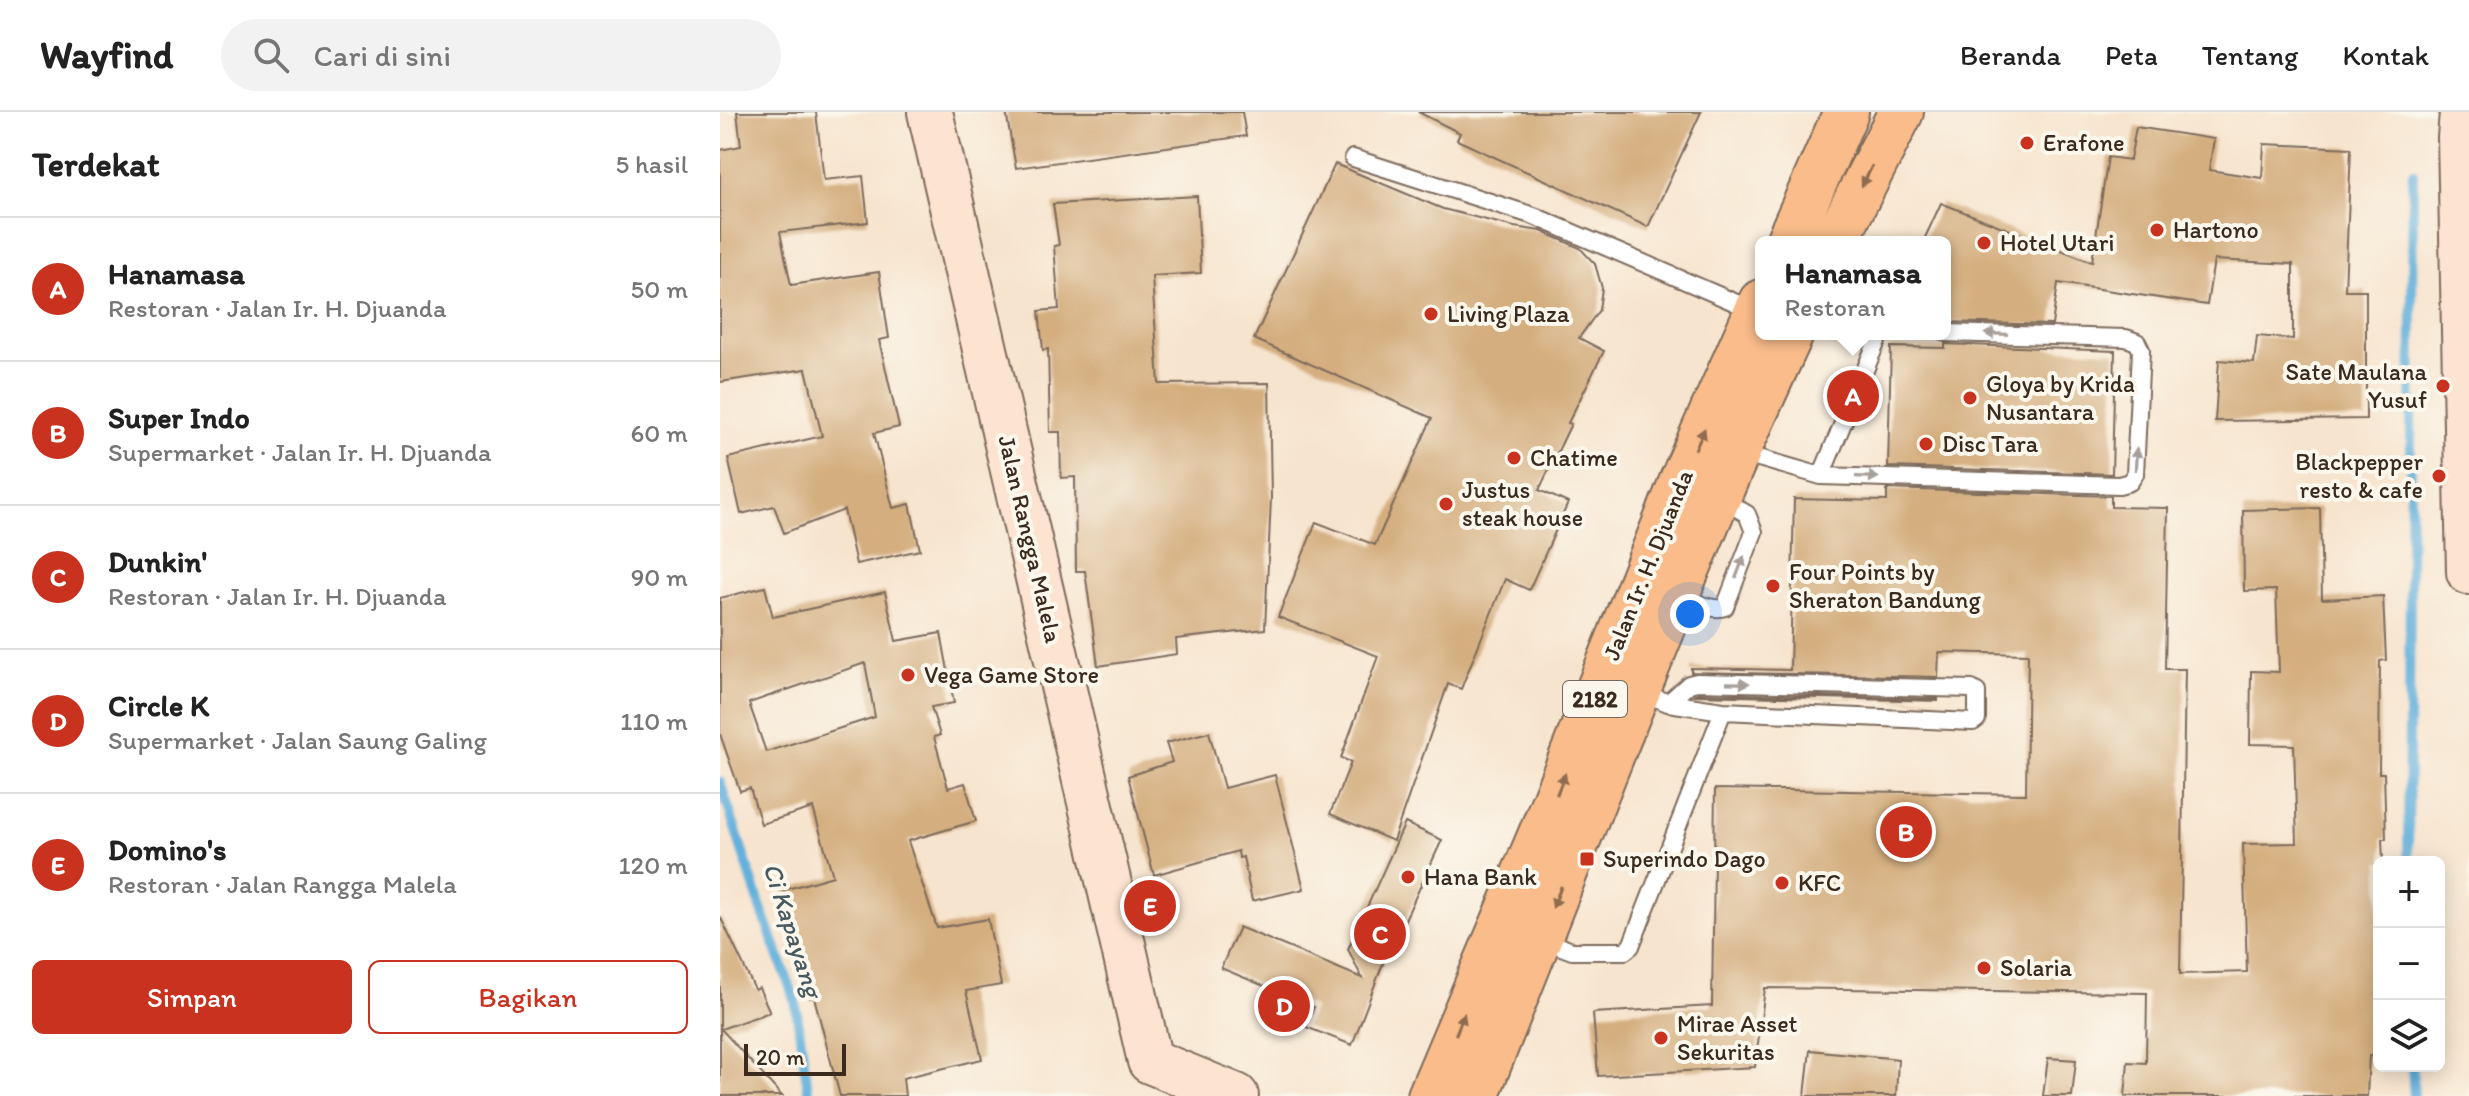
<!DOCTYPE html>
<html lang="id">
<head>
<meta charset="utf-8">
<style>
	body { margin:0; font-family:Itim,sans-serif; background:#f2f2f2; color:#222 }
	.controls { position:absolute; right:24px; bottom:24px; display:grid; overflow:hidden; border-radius:12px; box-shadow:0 4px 20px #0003 }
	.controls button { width:72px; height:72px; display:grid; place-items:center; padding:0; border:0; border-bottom:2px solid #e0e0e0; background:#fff; color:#222; font:40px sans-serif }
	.scale { position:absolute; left:24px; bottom:20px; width:102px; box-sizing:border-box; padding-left:8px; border:4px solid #3b2a1e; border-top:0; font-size:22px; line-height:28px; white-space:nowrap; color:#3b2a1e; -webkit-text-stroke:6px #fbf7ec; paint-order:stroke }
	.you { position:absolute; left:970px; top:502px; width:28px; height:28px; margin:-20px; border:6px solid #fff; border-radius:50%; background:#1a73e8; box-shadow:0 0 0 12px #1a73e833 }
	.badge { display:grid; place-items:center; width:52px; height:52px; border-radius:50%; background:#c8321e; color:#fff; font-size:26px; font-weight:700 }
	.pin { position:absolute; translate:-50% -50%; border:4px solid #fff; box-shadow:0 2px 8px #0006 }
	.popup { position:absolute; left:1035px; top:124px; width:196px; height:104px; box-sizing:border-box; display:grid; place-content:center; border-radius:12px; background:#fff; filter:drop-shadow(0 2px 6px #0005); font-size:26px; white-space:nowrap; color:#767676 }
	.popup b { font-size:30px; color:#222 }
	.popup::after { content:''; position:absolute; left:50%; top:100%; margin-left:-16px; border:16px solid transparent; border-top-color:#fff }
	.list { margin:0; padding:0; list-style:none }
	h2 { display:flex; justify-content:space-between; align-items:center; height:104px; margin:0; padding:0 32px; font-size:34px }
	h2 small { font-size:26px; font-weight:400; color:#767676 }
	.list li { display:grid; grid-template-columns:52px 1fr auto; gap:24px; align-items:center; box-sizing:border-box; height:144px; padding:0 32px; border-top:2px solid #e0e0e0 }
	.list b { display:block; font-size:30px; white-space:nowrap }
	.list p { margin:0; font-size:26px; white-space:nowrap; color:#767676 }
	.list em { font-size:26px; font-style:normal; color:#767676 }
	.actions { display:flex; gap:16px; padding:24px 32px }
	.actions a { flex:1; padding:18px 0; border:2px solid #c8321e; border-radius:12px; text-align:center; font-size:28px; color:#c8321e }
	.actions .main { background:#c8321e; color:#fff }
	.icon { flex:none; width:44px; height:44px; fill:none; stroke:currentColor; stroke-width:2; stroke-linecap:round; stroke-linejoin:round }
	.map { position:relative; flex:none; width:1749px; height:984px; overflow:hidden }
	header { display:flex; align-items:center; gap:48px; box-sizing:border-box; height:112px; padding:0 40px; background:#fff; border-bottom:2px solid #e0e0e0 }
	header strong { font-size:38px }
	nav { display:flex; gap:44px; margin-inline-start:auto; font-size:28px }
	.search { width:560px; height:72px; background:#f2f2f2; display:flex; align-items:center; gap:20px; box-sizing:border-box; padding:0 28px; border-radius:44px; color:#767676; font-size:30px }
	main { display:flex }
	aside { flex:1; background:#fff }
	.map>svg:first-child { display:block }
</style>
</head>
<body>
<header>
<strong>Wayfind</strong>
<div class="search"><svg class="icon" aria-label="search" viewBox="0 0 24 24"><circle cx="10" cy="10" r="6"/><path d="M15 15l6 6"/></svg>Cari di sini</div>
<nav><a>Beranda</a><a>Peta</a><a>Tentang</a><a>Kontak</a></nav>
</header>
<main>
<aside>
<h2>Terdekat<small>5 hasil</small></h2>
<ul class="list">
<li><span class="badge">A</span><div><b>Hanamasa</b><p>Restoran · Jalan Ir. H. Djuanda</p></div><em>50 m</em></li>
<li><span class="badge">B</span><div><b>Super Indo</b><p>Supermarket · Jalan Ir. H. Djuanda</p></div><em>60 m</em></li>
<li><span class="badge">C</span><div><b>Dunkin'</b><p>Restoran · Jalan Ir. H. Djuanda</p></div><em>90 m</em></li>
<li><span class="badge">D</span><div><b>Circle K</b><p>Supermarket · Jalan Saung Galing</p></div><em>110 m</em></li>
<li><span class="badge">E</span><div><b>Domino's</b><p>Restoran · Jalan Rangga Malela</p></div><em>120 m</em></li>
</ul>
<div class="actions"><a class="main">Simpan</a><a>Bagikan</a></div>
</aside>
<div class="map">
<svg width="1749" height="984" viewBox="0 0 1749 984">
	<rect width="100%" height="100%" fill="#fbf7ec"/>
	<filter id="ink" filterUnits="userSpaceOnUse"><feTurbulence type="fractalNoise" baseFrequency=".0125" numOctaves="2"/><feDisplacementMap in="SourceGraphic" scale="16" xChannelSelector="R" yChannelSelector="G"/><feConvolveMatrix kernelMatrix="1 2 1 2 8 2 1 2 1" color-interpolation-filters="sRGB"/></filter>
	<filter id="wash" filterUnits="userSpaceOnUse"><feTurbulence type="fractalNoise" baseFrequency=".006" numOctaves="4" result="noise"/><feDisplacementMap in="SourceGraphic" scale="32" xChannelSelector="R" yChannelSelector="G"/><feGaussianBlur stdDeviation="1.8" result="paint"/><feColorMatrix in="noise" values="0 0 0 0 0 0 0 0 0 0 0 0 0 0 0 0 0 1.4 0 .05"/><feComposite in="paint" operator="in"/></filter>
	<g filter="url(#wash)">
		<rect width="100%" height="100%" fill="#f7e4ce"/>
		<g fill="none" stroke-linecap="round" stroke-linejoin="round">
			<!-- stream -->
			<path stroke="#62b0dc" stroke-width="10" d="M0 670 42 799 75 888 89 984
				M1688 750 1693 61
				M1692 954 1694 984"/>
		</g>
		<g id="blocks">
			<!-- building -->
			<path fill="#d4ae7f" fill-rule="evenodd" d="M17 0H96L104 68 143 64 148 110 60 120 71 173 159 160 169 226 159 228 179 315 154 321 173 396 190 392 200 438 136 452 124 398 64 421 54 394 21 402 8 346 102 324 86 257 0 270V38L21 34Z
				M286 0H522L526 24 296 56Z
				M698 0H981L928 115 737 28 740 21Z
				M1416 15 1494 27 1489 58 1542 66 1544 32 1631 36 1625 178H1646V307L1495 309 1499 248 1534 251 1537 224 1573 227V152L1494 148 1487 193 1338 171 1332 213 1225 210V130H1203L1221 91 1372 150 1388 45 1410 48Z
				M615 52 723 97 794 115 821 119 860 136 875 152 882 176 879 198 859 226 884 239 848 311 851 312 819 378 848 391 809 478 785 467 741 577 728 572 673 729 610 702 631 650 621 646 658 544 558 505 596 410 655 433 712 306 534 227Z
				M477 84 481 161 432 164 439 272 549 271 551 386 545 517 456 527 457 542 378 554 365 459H356L355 365 341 366 340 320H330L328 237 323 238 319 199 339 197 334 134 339 133 333 92Z
				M1225 232 1395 239 1392 362 1168 355 1171 235 1225 236Z
				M1167 377 1391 384V395L1448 396 1445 557H1465L1460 862 1527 860 1523 732 1577 731 1574 633 1530 632 1531 559 1559 560 1556 478 1524 479 1523 398 1600 396 1602 487 1663 484 1666 548 1660 549 1659 661H1664L1666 727H1662L1663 750H1659V944H1649L1647 984H1405L1408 950 1426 951 1427 881 1045 876 1035 955 878 964 873 901 992 894 995 677 1306 682 1308 542 1219 540 1218 565 971 560V556L1070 558 1074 387 1167 389Z
				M45 475 53 505 165 480 176 529 221 521 234 591 211 595 220 623 214 625 228 676 245 671 256 709 188 729 217 816 268 807 281 873 246 879 262 947 183 966 185 984H120L94 885 90 886 83 861 87 860 64 778 113 764 93 696 41 712 30 676 20 679 0 622V486ZM145 551 155 605 46 640 29 591Z
				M978 581 1218 587V589L973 583Z
				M489 620 504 676 555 663 584 777 532 789 523 745 519 746 518 739 434 763 408 664 452 650 446 631Z
				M685 711 722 728 682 814 678 812 632 933 586 915 594 895 501 856 519 815 642 866 628 837Z
				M0 804 35 878 39 876 50 900 1 917 62 984H0Z
				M1090 938 1178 947 1176 984H1085Z
				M1328 946 1356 948 1352 984H1323Z"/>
		</g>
	</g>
	<g filter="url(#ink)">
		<use href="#blocks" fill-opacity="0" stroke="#7d6b5c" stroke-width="2"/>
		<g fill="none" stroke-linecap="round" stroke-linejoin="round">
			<!-- lane casing -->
			<g stroke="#7d6b5c" stroke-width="20">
				<path id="lane" d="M633 46 814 104 1035 199
					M1018 340 1101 364 1399 373 1410 370 1415 362 1421 238 1417 230 1406 226 1225 221
					M1101 364 1160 222
					M958 482C972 488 990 500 1005 495L1034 420 1027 402 1001 387
					M917 578 948 591 1003 599 1253 610 1257 607V580L1252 577 977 570 969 572 948 591
					M820 827 852 839H905L911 834 1003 599"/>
			</g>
			<!-- secondary casing -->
			<g stroke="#7d6b5c" stroke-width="48">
				<path id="secondary" d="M210 0 430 949
					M1742 0 1740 26 1749 460
					M430 949 516 984"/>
			</g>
			<!-- primary casing -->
			<g stroke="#7d6b5c" stroke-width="48">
				<path id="primary" d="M1068 130 1126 0
					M1115 130 1181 0
					M710 984 820 724 963 366 1041 190
					M756 984C859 729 955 471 1071 222"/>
			</g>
			<!-- lane -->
			<use href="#lane" stroke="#fff" stroke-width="16"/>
			<!-- secondary -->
			<use href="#secondary" stroke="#fde4d0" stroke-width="44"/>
			<!-- primary -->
			<use href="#primary" stroke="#f9bc8a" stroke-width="44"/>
		</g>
		<!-- one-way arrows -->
		<defs><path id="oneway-solid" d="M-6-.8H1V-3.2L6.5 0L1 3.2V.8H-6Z" transform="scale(2)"/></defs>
		<g fill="#906c4f">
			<use href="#oneway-solid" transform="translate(1147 64) rotate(117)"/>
			<use href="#oneway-solid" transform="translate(980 327) rotate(-66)"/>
			<use href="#oneway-solid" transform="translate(841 672) rotate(-68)"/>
			<use href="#oneway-solid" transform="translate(837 785) rotate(112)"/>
			<use href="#oneway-solid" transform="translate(740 912) rotate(-68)"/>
		</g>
		<g fill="#a79f9a">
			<use href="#oneway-solid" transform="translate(1276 222) rotate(-178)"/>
			<use href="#oneway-solid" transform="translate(1416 347) rotate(-87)"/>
			<use href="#oneway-solid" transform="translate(1147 365) rotate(2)"/>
			<use href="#oneway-solid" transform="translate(1020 455) rotate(-69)"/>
			<use href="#oneway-solid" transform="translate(1018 571) rotate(1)"/>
		</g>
	</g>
	<!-- markers -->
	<g fill="#c8321e" stroke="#fbf7ec" stroke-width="3">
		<circle cx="1307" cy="31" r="8"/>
		<circle cx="1437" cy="118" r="8"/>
		<circle cx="1264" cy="131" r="8"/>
		<circle cx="711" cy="202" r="8"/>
		<circle cx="1723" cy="274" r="8"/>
		<circle cx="1250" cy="286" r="8"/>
		<circle cx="1206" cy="332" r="8"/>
		<circle cx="794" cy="346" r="8"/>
		<circle cx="1719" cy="364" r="8"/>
		<circle cx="726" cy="392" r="8"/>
		<circle cx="1053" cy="474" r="8"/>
		<circle cx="188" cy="563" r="8"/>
		<rect x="859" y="739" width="16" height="16" rx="4"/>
		<circle cx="688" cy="765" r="8"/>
		<circle cx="1062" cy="771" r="8"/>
		<circle cx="1264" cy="856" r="8"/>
		<circle cx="941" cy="926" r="8"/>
	</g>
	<g text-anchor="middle" stroke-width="8" stroke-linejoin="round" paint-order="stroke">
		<!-- shield labels -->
		<rect fill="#fbf7ec" stroke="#75685c" stroke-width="2" x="843" y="569" width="64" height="36" rx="6"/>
		<g font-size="22" font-weight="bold" fill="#3b2a1e">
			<text x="875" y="595">2182</text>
		</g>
		<!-- poi labels -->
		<g font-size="24" fill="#3b2a1e" stroke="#fbf7ec" text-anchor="start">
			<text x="1323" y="39">Erafone</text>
			<text x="1453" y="126">Hartono</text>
			<text x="1280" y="139">Hotel Utari</text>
			<text x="727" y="210">Living Plaza</text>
			<text x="1707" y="268" text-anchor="end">Sate Maulana<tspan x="1707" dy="28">Yusuf</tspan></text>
			<text x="1266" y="280">Gloya by Krida<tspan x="1266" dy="28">Nusantara</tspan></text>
			<text x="1222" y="340">Disc Tara</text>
			<text x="810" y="354">Chatime</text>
			<text x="1703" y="358" text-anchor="end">Blackpepper<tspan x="1703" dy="28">resto &amp; cafe</tspan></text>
			<text x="742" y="386">Justus<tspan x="742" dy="28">steak house</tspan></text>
			<text x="1069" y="468">Four Points by<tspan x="1069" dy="28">Sheraton Bandung</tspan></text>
			<text x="204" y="571">Vega Game Store</text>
			<text x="883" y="755">Superindo Dago</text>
			<text x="704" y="773">Hana Bank</text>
			<text x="1078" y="779">KFC</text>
			<text x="1280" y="864">Solaria</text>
			<text x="957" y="920">Mirae Asset<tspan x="957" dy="28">Sekuritas</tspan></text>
		</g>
		<!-- street labels -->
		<g font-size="24" fill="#3b2a1e" stroke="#fbf7ec">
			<text transform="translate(310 427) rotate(77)" y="8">Jalan Rangga Malela</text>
			<text transform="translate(928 453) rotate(-68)" y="8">Jalan Ir. H. Djuanda</text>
		</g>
		<!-- water labels -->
		<g font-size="26" font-style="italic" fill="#495960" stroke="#fbf7ec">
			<text transform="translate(73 818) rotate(72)" y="9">Ci Kapayang</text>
		</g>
	</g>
</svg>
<div class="controls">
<button>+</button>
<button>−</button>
<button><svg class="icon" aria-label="layers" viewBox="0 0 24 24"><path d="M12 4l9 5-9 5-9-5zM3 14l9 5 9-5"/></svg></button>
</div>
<div class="scale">20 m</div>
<div class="you"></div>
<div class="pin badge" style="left:1133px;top:284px">A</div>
<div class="popup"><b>Hanamasa</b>Restoran</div>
<div class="pin badge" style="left:1186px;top:720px">B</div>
<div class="pin badge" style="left:660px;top:822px">C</div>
<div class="pin badge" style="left:564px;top:894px">D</div>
<div class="pin badge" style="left:430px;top:794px">E</div>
</div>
</main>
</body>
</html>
